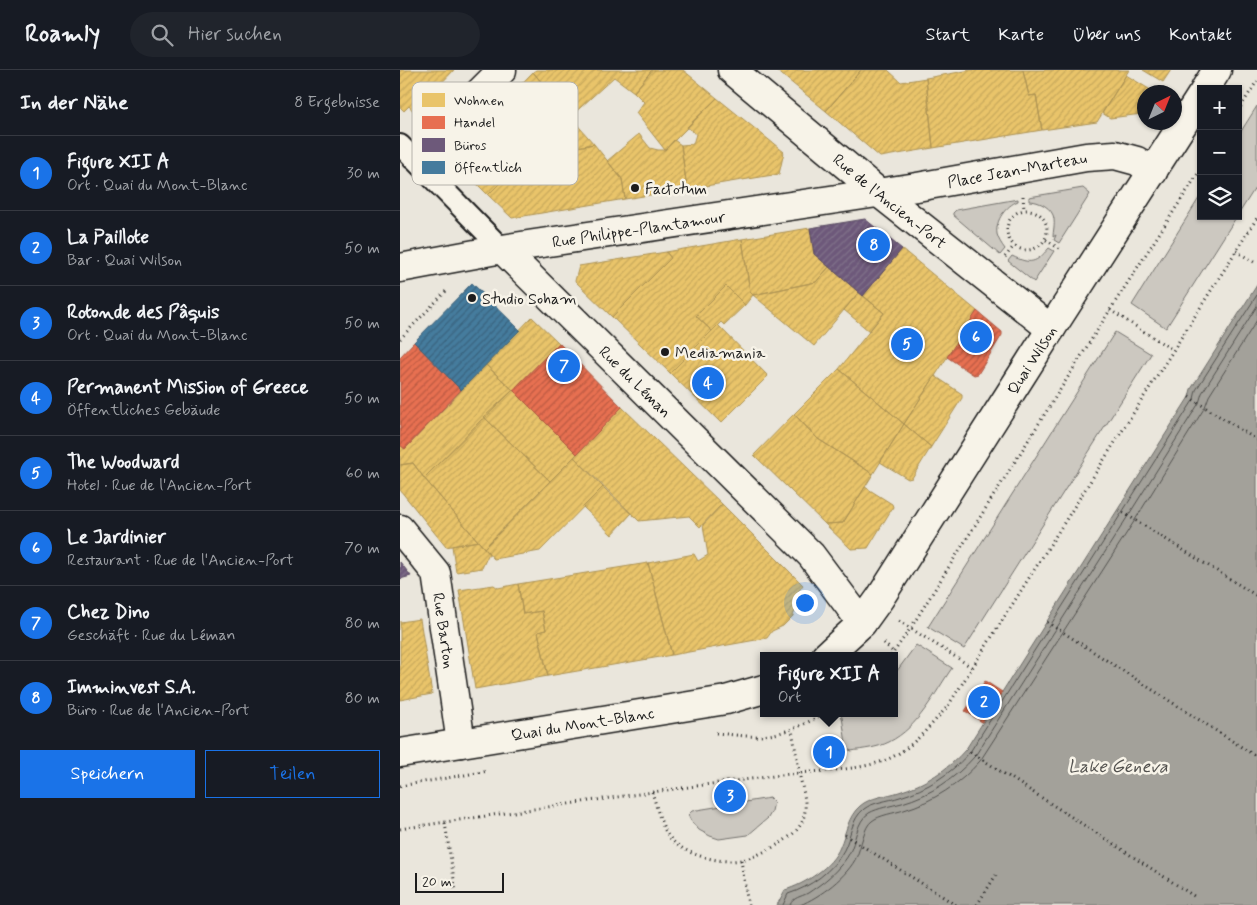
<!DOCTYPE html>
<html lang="de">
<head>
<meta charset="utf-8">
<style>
	body { margin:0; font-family:Mynerve,sans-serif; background:#20242c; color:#f1f3f6 }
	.controls { position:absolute; right:15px; top:15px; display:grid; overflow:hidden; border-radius:0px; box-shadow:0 1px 4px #0004 }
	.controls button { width:45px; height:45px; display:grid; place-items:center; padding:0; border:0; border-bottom:1px solid #363941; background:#171b24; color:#f1f3f6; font:25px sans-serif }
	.compass { position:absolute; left:737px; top:15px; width:45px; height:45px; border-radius:50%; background:#171b24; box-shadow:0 1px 4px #0004; rotate:43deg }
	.scale { position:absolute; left:15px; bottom:12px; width:89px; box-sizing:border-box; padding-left:5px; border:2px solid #1c1c1c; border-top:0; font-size:14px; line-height:18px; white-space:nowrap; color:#1c1c1c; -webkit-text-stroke:4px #f7f3e8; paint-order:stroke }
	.you { position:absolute; left:404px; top:532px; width:18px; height:18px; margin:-12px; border:4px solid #fff; border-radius:50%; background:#1a73e8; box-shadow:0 0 0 8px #1a73e833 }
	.badge { display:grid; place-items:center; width:32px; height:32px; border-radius:50%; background:#1a73e8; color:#fff; font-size:16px; font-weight:700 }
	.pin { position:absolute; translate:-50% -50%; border:2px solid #fff; box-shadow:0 1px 5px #0006 }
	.popup { position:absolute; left:360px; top:582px; width:138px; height:65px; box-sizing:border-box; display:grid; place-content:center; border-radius:0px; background:#171b24; filter:drop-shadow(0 1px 4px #0005); font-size:16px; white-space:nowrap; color:#9ea1a6 }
	.popup b { font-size:19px; color:#f1f3f6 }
	.popup::after { content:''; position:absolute; left:50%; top:100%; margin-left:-10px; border:10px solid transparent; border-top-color:#171b24 }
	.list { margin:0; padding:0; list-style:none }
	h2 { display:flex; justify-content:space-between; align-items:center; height:65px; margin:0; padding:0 20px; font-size:21px }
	h2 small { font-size:16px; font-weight:400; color:#9ea1a6 }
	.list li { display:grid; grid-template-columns:32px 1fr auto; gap:15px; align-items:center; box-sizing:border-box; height:75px; padding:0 20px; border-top:1px solid #363941 }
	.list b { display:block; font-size:19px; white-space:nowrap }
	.list p { margin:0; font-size:16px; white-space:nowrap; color:#9ea1a6 }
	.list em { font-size:16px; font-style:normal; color:#9ea1a6 }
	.actions { display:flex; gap:10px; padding:15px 20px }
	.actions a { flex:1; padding:11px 0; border:1px solid #1a73e8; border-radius:0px; text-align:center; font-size:18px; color:#1a73e8 }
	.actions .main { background:#1a73e8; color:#fff }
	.icon { flex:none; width:28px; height:28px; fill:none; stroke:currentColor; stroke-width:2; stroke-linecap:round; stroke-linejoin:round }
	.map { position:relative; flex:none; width:857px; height:835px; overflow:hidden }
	header { display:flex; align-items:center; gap:30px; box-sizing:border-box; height:70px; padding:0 25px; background:#171b24; border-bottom:1px solid #363941 }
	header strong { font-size:24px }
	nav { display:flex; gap:28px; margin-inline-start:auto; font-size:18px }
	.search { width:350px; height:45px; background:#20242c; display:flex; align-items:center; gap:12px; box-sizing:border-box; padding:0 18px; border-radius:28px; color:#9ea1a6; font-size:19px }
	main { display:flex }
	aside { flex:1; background:#171b24 }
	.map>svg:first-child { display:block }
</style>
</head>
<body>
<header>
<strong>Roamly</strong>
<div class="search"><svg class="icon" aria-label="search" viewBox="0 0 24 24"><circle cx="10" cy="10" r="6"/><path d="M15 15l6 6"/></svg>Hier suchen</div>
<nav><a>Start</a><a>Karte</a><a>Über uns</a><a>Kontakt</a></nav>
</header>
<main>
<aside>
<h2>In der Nähe<small>8 Ergebnisse</small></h2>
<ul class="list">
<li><span class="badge">1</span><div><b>Figure XII A</b><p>Ort · Quai du Mont-Blanc</p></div><em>30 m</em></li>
<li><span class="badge">2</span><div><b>La Paillote</b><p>Bar · Quai Wilson</p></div><em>50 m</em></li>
<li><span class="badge">3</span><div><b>Rotonde des Pâquis</b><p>Ort · Quai du Mont-Blanc</p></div><em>50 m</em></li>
<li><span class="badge">4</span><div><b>Permanent Mission of Greece</b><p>Öffentliches Gebäude</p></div><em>50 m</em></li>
<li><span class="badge">5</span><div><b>The Woodward</b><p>Hotel · Rue de l'Ancien-Port</p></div><em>60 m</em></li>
<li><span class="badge">6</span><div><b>Le Jardinier</b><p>Restaurant · Rue de l'Ancien-Port</p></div><em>70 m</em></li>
<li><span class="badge">7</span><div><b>Chez Dino</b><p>Geschäft · Rue du Léman</p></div><em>80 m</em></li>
<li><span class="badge">8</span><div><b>Imminvest S.A.</b><p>Büro · Rue de l'Ancien-Port</p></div><em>80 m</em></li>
</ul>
<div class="actions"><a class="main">Speichern</a><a>Teilen</a></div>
</aside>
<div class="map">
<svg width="857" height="835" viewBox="0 0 857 835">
	<defs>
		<pattern id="homes-hatch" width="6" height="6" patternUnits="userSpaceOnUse" patternTransform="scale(1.25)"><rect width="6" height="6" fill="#e9c46a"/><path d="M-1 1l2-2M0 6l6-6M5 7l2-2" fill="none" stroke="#c7a85b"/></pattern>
		<pattern id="shops-hatch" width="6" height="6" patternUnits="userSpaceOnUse" patternTransform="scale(1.25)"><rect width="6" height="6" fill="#e76f51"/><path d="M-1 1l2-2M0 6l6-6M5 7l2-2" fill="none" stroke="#ba5a42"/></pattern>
		<pattern id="offices-hatch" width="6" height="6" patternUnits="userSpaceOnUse" patternTransform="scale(1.25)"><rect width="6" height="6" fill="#6d597a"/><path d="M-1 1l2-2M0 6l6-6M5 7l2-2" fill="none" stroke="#80728a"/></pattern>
		<pattern id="public-hatch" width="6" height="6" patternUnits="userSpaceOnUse" patternTransform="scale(1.25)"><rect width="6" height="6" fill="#457b9d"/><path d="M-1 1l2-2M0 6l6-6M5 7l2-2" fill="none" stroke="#39647f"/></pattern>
	</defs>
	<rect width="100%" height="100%" fill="#eae6dc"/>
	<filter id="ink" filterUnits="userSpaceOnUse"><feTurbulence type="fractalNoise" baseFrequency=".02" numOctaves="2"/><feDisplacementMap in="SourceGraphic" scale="10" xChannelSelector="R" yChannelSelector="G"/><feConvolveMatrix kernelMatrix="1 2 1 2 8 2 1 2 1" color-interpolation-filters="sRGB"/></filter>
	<g filter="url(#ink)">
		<!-- grass -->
		<path fill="#ccc8c0" stroke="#74726e" d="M857 36V115L838 145V66Z
			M683 118 690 124 659 173 654 170 656 165 653 167C653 161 655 155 654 149 653 138 639 131 629 131V127Z
			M801 125V146H837L766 258 732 235Z
			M618 129V131C606 136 595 150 597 164 598 169 602 175 605 179L600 185 553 145V143L556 140Z
			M649 178 654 181 634 212 608 191 612 186C631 195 636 193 649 178Z
			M715 262 751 284 564 579 528 557Z
			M516 575 552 598C534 624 519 657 489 672 477 678 463 679 451 681L450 680H447L442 647H440L445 643H494V605Z
			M370 728 374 732 372 741 368 748 348 765 319 769 310 766 299 760 291 751 288 745 292 741 297 740Z"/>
		<!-- water -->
		<path fill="#a3a19a" stroke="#6d6c68" d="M857 215V835H377L385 820C405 814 432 797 440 777 446 763 448 746 460 736 470 727 487 726 499 722 525 714 548 700 566 679L789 327 791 319Z"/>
		<!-- homes -->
		<path fill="url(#homes-hatch)" stroke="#ac9253" d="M0 0H54L14 42 9 36 4 41 0 37Z
			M136 0H252L234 22 214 7 170 47 133 2Z
			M252 0H283L317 28 265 80 236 43 244 32 234 22Z
			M376 0H461L426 41Z
			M461 0H488L501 12 526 8 533 78 480 87 426 41Z
			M571 0H623L629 26 636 25 642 60 533 78 526 8Z
			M623 0H729L697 52 642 60 636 25 629 26Z
			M743 0H771L763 12Z
			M133 2 170 47 135 83 130 84 132 92 118 95 88 125 50 87Z
			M726 5 754 22H744V41L742 44 710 48 702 43Z
			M317 28 384 82 379 104 287 119 281 75 293 74 296 64 287 57Z
			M174 51 194 74 177 77 169 63 168 57Z
			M239 64 250 78 258 80H265L274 70 281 75 287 119 225 129 222 109 207 91Z
			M194 74 222 109 225 129 112 148 88 125 118 95 151 88V85L155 81Z
			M410 158 414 184 429 197 416 212 353 225 350 222 342 169Z
			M342 169 350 222 353 225 345 235 326 216 296 246 312 261 270 303 212 247 271 188 266 182Z
			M502 179 577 241 504 354 439 299 484 243 463 226Z
			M266 182 271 188 212 247 175 211 179 196Z
			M429 197 459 222 414 276 353 225 416 212Z
			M326 216 345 235 324 255 321 252 312 261 296 246Z
			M459 222 484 243 469 261 444 240Z
			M132 247 159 273 113 320 86 295Z
			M318 255 368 306 321 353 270 303Z
			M86 295 113 320 24 408 13 393 0 395V375L5 379Z
			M439 299 504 354 473 404 418 369 394 344Z
			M535 306 562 324V328L531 377 504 354Z
			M113 320 177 384 150 411 84 347Z
			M222 337 322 434 300 457 289 446 239 451 174 387Z
			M394 344 418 369 473 404 443 453 425 454 354 385Z
			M84 347 150 411 84 478 24 408Z
			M504 354 531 377 512 408 508 409 480 392Z
			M174 387 203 417 140 481 94 489 84 478Z
			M13 393 24 408 78 471 46 477 0 420V395Z
			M203 417 231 444 212 465 183 437Z
			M465 417 492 434 493 437 468 478 451 479 425 454 443 453Z
			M322 434 403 515 397 523 398 533 393 546 383 556 372 561 367 568 272 585 248 493 294 484 298 491 308 485 303 455Z
			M78 471 89 483 82 498 56 502 52 476Z
			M248 493 272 585 148 606 138 562 146 560 142 541 123 544 118 514Z
			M118 514 123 544 142 541 146 560 138 562 148 606 75 619 59 520 94 515 98 518Z
			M20 549 32 624 0 630V552Z"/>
		<!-- shops -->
		<path fill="url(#shops-hatch)" stroke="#aa5641" d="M577 241 602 262V265L578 304 574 305 547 287Z
			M14 272 61 320 5 379 0 375V287Z
			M159 273 222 337 177 384 113 320Z
			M585 611 602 622 582 652 565 641Z"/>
		<!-- offices -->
		<path fill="url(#offices-hatch)" stroke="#55475e" d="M465 149 502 179 463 226 414 184 410 158Z
			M0 492 11 506 0 509Z"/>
		<!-- public -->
		<path fill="url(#public-hatch)" stroke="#395e76" d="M72 213 120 260 61 320 14 272Z"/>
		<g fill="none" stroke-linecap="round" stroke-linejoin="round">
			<!-- shore -->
			<path stroke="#52514e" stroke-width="1" d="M383 835 388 824C410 817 433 801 444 780 451 767 451 749 464 739 473 732 488 731 500 727 527 719 551 704 570 682L794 329 796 320 857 225
				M390 835C393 827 401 827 408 823 420 815 431 807 440 796 443 793 447 788 449 784 456 772 456 751 469 743 478 738 491 736 502 733 530 725 555 709 575 686L728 446 799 333 802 323 857 236
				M400 835C420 827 448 806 457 786 461 777 464 756 472 751 479 745 495 743 504 740 534 731 560 714 580 691L735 450 805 337 809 326 857 250"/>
			<!-- pedestrian casing -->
			<g stroke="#1c1c1c" stroke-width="24">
				<path id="pedestrian" d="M0 75 102 179
					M13 89 48 54"/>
			</g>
			<!-- minor casing -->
			<g stroke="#1c1c1c" stroke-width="31">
				<g id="minor">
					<path id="s1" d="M332 0 478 122 651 259"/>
					<path d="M48 54 102 0"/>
					<path id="s2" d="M102 179 411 485 462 553"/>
					<path id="s3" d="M0 198 102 179 517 117 686 87 715 85 737 91 753 102"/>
					<path id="s4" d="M0 459 36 503 61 673"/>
				</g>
			</g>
			<!-- primary casing -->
			<g stroke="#1c1c1c" stroke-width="31">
				<g id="primary">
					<path d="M805 19 817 0"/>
					<path id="s5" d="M426 586 462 553 480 528 651 259 801 26"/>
					<path id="s6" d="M0 683 326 630 364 619"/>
				</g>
			</g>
			<!-- path -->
			<path stroke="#1c1c1c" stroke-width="3" stroke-dasharray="1 4" stroke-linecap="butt" d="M838 41 857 11
				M623 126 624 140
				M607 160a20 20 0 1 1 40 0a20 20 0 1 1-40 0Z
				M646 170 660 179
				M836 181 857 194
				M605 187 614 176
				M710 240 773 280
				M0 269 48 219
				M789 327 857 370
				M719 440 857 526
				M499 551 573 598
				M647 552 857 687
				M484 573 494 583
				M491 586 510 559 710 240 801 99
				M316 663C330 664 344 667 359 666 382 665 405 655 424 643
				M566 679 797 828
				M0 716 88 701
				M252 722C257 737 261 760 273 771 287 785 320 794 341 790 353 788 368 780 379 774 390 767 401 759 404 746 408 731 401 716 399 701 397 687 394 673 392 659
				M45 753 56 822
				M0 759C111 742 222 726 333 711 355 709 378 705 400 703 429 700 459 700 486 690 512 679 530 656 548 636L857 148
				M445 765 556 835
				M341 790 348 835
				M577 835 596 805"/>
			<!-- pedestrian -->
			<use href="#pedestrian" stroke="#f7f3e8" stroke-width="20"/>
			<!-- minor -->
			<use href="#minor" stroke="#f7f3e8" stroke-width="28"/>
			<!-- primary -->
			<use href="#primary" stroke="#f7f3e8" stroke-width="28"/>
		</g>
	</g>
	<!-- markers -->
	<g fill="#1c1c1c" stroke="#f7f3e8" stroke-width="2">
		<circle cx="235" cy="118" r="5"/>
		<circle cx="72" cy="228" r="5"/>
		<circle cx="265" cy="282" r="5"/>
	</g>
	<g text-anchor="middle" stroke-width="5" stroke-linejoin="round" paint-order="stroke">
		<!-- street labels -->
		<g font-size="16" fill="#1c1c1c" stroke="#f7f3e8">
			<text dy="6" stroke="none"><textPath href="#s3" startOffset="625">Place Jean-Marteau</textPath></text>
			<text dy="6" stroke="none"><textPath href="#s1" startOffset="205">Rue de l'Ancien-Port</textPath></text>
			<text dy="6" stroke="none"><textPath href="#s3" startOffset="242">Rue Philippe-Plantamour</textPath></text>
			<text dy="6" stroke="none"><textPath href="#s5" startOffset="362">Quai Wilson</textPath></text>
			<text dy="6" stroke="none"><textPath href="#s2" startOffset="188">Rue du Léman</textPath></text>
			<text dy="6" stroke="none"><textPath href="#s4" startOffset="115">Rue Barton</textPath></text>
			<text dy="6" stroke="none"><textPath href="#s6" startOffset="185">Quai du Mont-Blanc</textPath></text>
		</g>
		<!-- poi labels -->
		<g font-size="16" fill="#1c1c1c" stroke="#f7f3e8" text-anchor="start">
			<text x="245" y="124">Factotum</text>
			<text x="82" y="234">Studio Soham</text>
			<text x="275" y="288">Mediamania</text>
		</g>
		<!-- water labels -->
		<g font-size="18" font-style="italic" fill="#52514e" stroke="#f7f3e8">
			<text x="718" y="702">Lake Geneva</text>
		</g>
	</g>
	<!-- legend -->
	<rect x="12" y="12" width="166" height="103" rx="8" fill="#f7f3e8" stroke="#b5b2ab" stroke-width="1"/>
	<rect x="22" y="23" width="23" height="14" fill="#e9c46a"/>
	<rect x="22" y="46" width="23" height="13" fill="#e76f51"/>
	<rect x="22" y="68" width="23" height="14" fill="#6d597a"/>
	<rect x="22" y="91" width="23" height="13" fill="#457b9d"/>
	<g font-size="14" fill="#1c1c1c">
		<text x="54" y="35">Wohnen</text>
		<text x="54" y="57">Handel</text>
		<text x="54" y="80">Büros</text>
		<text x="54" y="102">Öffentlich</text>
	</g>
</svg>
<div class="controls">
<button>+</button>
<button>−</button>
<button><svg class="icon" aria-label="layers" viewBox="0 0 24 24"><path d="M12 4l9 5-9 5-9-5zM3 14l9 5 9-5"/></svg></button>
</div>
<svg class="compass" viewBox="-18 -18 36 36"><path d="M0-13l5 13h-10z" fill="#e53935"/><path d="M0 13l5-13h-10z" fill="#9ea1a6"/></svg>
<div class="scale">20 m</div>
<div class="you"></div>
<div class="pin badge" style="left:429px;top:682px">1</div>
<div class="popup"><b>Figure XII A</b>Ort</div>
<div class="pin badge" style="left:584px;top:632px">2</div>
<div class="pin badge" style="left:330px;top:726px">3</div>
<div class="pin badge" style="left:308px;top:313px">4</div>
<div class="pin badge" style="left:507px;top:274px">5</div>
<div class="pin badge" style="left:576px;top:267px">6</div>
<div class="pin badge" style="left:164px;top:296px">7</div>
<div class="pin badge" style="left:474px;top:175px">8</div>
</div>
</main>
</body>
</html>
